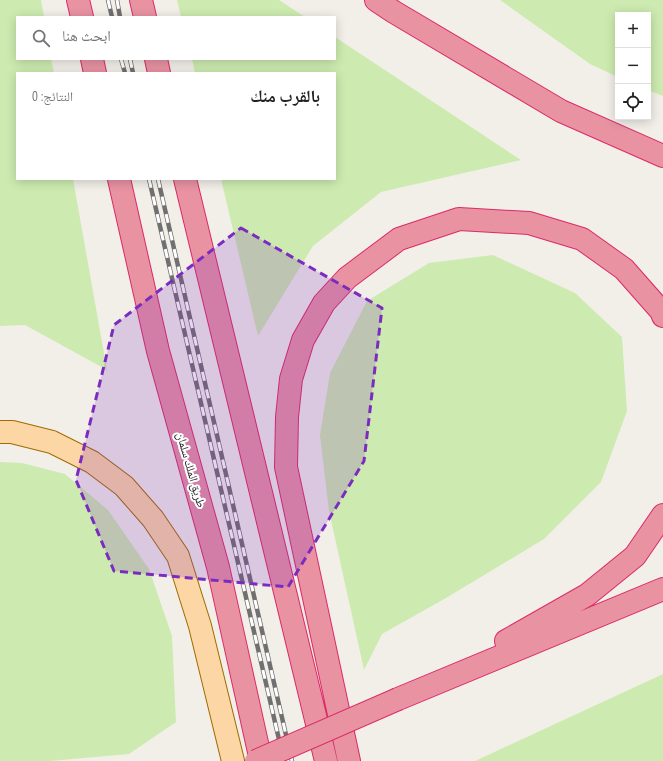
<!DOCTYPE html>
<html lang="ar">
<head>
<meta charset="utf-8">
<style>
	body { margin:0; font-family:"PT Sans Narrow","Noto Naskh Arabic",sans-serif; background:#f6f6f6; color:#222; direction:rtl }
	.controls { position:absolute; right:12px; top:12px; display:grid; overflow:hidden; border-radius:0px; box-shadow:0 2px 10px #0003 }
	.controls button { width:36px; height:36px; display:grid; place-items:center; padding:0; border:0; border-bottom:1px solid #e0e0e0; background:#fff; color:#222; font:20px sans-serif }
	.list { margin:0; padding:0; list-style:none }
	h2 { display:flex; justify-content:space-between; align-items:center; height:52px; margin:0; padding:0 16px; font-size:17px }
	h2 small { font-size:13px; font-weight:400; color:#767676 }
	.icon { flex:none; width:22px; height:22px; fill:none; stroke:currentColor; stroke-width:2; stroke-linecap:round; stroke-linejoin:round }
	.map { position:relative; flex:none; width:663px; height:761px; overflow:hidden; direction:ltr }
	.search { position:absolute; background:#fff; box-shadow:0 2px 10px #0003; left:16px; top:16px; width:320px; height:44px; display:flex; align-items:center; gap:10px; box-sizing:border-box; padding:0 14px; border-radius:0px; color:#767676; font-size:15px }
	.panel { position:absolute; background:#fff; box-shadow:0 2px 10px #0003; left:16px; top:72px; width:320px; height:108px; border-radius:0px; direction:rtl }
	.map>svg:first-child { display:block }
</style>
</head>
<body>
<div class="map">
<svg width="663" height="761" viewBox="0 0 663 761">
	<rect width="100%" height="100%" fill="#f2efe9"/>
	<!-- grass -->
	<path fill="#cdebb0" d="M0 0H41L44 17H17V59H51L54 73H17V179H73L107 370 25 325 0 326Z
		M177 0H279L305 17H181Z
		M500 0H663V96L648 90V15H618V77L590 64Z
		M335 37 521 160 381 192 313 246 258 336 221 179H335V73H195L192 59H335Z
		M493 255 575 293 622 337 627 411 601 482 544 539 446 598 382 634 364 670 329 511 320 435 330 373 367 301 429 263Z
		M0 462 22 463 65 474 108 510 149 569 172 636 176 722 129 754 50 761H0Z
		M663 674V761H475Z"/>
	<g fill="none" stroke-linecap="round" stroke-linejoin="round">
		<!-- major casing -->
		<g stroke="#a06b00" stroke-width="24">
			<path id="major" d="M0 432H12L52 442 92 462 124 486 153 519 178 556 200 626 233 761"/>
		</g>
		<!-- highway casing -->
		<g stroke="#dc2a67" stroke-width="24">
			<path id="highway" d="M78 0 82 17
				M141 0 145 17
				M376 0 394 12 561 111 663 156
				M92 59 95 73
				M156 59 159 73
				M119 179 158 351 218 567 261 761
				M185 179 326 761
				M506 641 587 595 635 556 663 515
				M398 699 663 589
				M349 761 286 467 287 417 291 379 303 340 324 303 347 278 399 239 459 219 529 223 582 239 624 269 661 311 663 316"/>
		</g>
		<!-- major -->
		<use href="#major" stroke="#fcd6a4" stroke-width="22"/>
		<!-- highway -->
		<use href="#highway" stroke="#e892a2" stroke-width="22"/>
		<!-- rail casing -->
		<g stroke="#707070" stroke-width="4.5">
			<path id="rail" d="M108 0 112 17
				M117 0 120 17
				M121 59 125 73
				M130 59 133 73
				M149 179 284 761
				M158 179 292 761"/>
		</g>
		<!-- rail -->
		<use href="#rail" stroke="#fff" stroke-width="3" stroke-dasharray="9" stroke-linecap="butt"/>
		<!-- highway-bridge casing -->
		<g stroke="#dc2a67" stroke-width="24" stroke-linecap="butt">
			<path id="highway-bridge" d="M256 761 398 699"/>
		</g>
		<!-- highway-bridge -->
		<use href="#highway-bridge" stroke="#e892a2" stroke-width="22"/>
	</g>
	<!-- marked area -->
	<path fill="#7b2cbf" fill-opacity="0.2" stroke="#7b2cbf" stroke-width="3" stroke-dasharray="8 5" stroke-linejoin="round" d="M241 228 382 308 364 461 288 587 114 571 76 480 114 325Z"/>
	<g text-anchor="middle" stroke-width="4" stroke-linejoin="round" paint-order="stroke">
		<!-- street labels -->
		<g font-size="12" fill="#222" stroke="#fff">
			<text transform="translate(191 470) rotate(74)" y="4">طريق الملك سلمان</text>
		</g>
	</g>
</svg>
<div class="controls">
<button>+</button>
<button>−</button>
<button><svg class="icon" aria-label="locate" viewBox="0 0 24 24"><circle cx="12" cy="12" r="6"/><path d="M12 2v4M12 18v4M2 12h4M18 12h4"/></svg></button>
</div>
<div class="search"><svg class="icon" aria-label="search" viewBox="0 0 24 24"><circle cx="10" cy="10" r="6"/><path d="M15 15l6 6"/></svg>ابحث هنا</div>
<section class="panel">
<h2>بالقرب منك<small>النتائج: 0</small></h2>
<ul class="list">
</ul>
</section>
</div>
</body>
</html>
